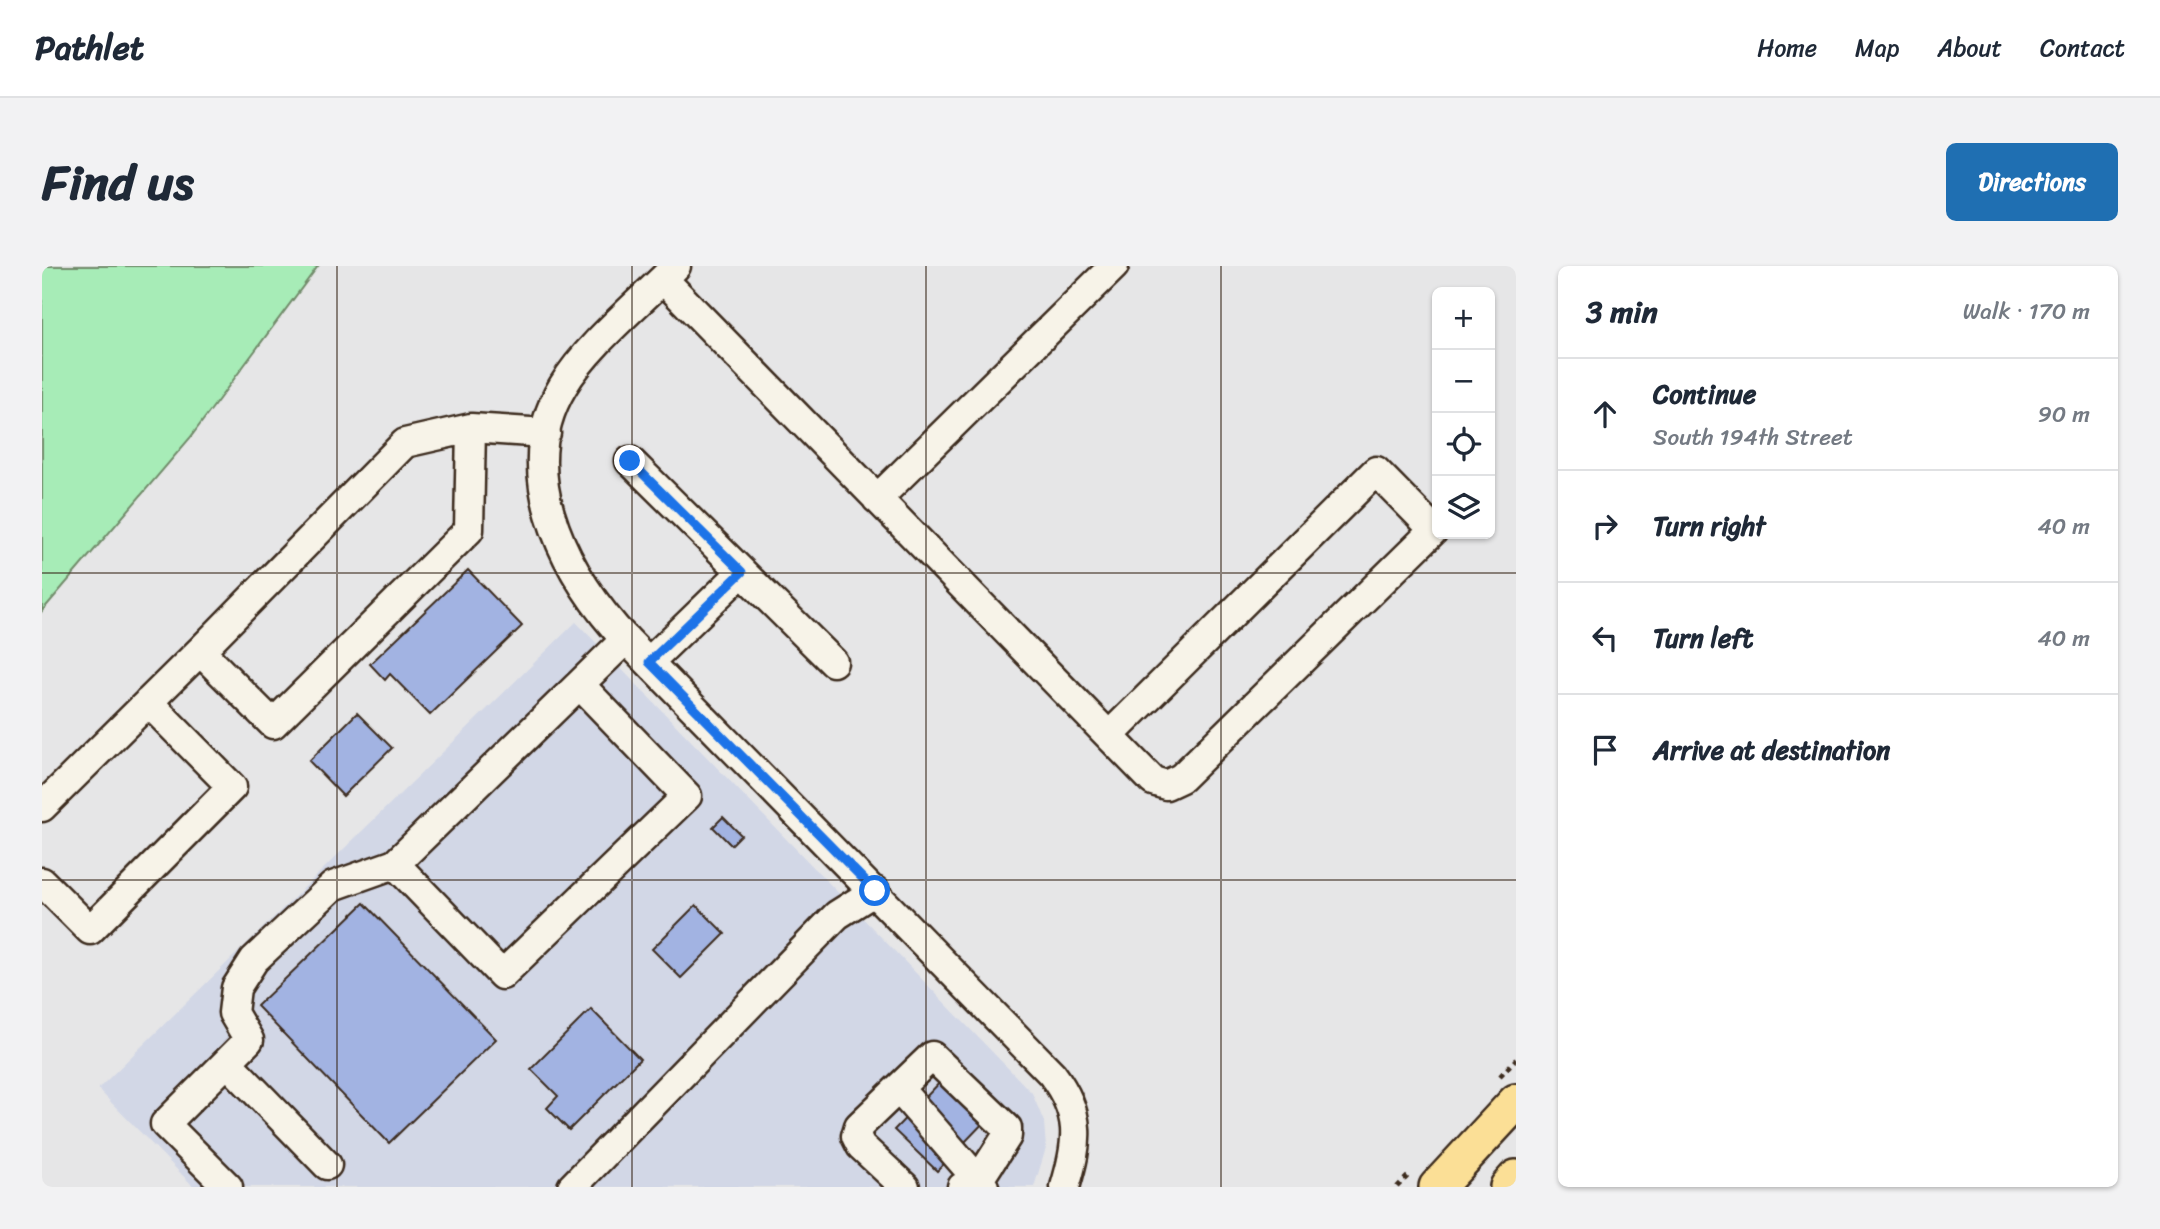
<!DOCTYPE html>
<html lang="en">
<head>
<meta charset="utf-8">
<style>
	body { margin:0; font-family:Sriracha,sans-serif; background:#f2f2f3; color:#1f2937 }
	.controls { position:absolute; right:21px; top:21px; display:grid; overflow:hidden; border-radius:10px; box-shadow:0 2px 5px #0004 }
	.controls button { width:63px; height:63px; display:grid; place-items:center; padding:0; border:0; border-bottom:2px solid #e0e1e3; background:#fff; color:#1f2937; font:35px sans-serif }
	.stop { position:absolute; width:21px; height:21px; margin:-16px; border:5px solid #1a73e8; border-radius:50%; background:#fff }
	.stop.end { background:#1a73e8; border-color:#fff; box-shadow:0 2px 7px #0008 }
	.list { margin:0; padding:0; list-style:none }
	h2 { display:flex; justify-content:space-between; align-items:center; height:91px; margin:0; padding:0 28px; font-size:30px }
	h2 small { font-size:23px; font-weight:400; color:#747a83 }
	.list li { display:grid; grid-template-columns:46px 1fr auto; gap:21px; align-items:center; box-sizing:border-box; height:112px; padding:0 28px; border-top:2px solid #e0e1e3 }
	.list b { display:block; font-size:26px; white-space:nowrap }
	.list p { margin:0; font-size:23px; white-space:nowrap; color:#747a83 }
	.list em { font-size:23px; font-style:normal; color:#747a83 }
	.icon { flex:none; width:38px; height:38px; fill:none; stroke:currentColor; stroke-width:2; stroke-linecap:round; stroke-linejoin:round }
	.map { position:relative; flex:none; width:1474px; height:921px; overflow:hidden; border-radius:10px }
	header { display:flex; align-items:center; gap:42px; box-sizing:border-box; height:98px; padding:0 35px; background:#fff; border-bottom:2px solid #e0e1e3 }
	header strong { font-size:33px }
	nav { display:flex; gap:38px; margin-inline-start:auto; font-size:24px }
	.intro { display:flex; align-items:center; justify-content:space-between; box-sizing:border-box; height:168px; padding:0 42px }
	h1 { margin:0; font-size:49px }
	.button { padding:18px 32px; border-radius:10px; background:#1f6fb2; color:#fff; font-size:24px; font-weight:700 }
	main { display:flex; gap:42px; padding:0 42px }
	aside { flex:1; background:#fff; border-radius:10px; box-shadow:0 2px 5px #0004 }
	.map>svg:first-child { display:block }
</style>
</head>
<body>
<header>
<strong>Pathlet</strong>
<nav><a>Home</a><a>Map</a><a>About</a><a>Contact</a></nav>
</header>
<div class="intro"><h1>Find us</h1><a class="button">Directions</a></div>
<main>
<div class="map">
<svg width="1474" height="921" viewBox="0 0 1474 921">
	<rect width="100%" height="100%" fill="#e6e6e7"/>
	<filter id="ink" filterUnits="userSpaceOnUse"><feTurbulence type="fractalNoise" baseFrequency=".0143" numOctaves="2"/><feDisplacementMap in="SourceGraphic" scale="14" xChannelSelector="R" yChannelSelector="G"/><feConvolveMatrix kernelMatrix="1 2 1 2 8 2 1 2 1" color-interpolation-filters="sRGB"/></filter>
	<g filter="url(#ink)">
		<!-- built -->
		<path fill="#d2d7e6" d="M534 356 990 827 1002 856 1004 882 992 921H152L56 823Z"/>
		<!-- green -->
		<path fill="#a7ecb7" stroke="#718b6a" stroke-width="2" d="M0 0H276L148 172 0 345Z"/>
		<!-- building -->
		<path fill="#a2b3e2" stroke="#3b2a1e" stroke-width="2" d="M426 304 480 360 388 449 348 408 343 414 328 398Z
			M315 447 350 482 301 530 267 495Z
			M681 551 699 569 689 579 671 561Z
			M322 637 454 773 347 877 215 740Z
			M654 639 683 668 639 712 610 683Z
			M549 743 598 793 527 864 505 842 516 830 489 803Z
			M905 809 947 851 895 905 852 864Z"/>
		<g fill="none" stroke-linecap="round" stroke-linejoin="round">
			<!-- minor casing -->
			<g stroke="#3b2a1e" stroke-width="33">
				<path id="minor" d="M634 0C599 36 546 78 521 120 471 202 519 299 574 363L1010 808C1040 848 1037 875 1023 921
					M621 13 1111 515 1124 519 1139 512 1392 264 1334 205 1067 470
					M429 162 427 264 231 458 158 385 363 177 429 162 504 167
					M588 195 791 396
					M835 233 1072 0
					M607 396 700 306
					M0 541 158 385
					M353 598 460 709 645 530 538 419
					M0 616 48 664 190 521 106 436
					M185 796 285 899
					M857 823 942 921
					M186 921 123 858 207 774 191 747 194 722 212 694 291 620 353 598 584 373
					M530 921 795 649 833 625
					M863 921 819 880 814 870 817 860 890 790 965 862V870L938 912 920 921"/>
			</g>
			<!-- major casing -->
			<g stroke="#3b2a1e" stroke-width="40">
				<path id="major" d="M1395 921 1474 836
					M1466 921 1474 912"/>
			</g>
			<!-- path -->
			<path stroke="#3b2a1e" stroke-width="4.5" stroke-dasharray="5 5" stroke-linecap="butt" d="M1458 810 1474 793
				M1355 921 1369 907"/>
			<!-- minor -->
			<use href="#minor" stroke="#f7f3e8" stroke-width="28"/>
			<!-- major -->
			<use href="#major" stroke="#fbdf96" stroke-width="35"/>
		</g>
	</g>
	<g fill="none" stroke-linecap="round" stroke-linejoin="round" filter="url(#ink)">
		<!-- route -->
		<path stroke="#1a73e8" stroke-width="9" d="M588 195 700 306 607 396 833 625"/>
	</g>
	<!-- grid -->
	<path fill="none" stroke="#3b2a1e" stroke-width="2" stroke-opacity="0.55" d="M295 0V921M590 0V921M884 0V921M1179 0V921M0 307H1474M0 614H1474"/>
</svg>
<div class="controls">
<button>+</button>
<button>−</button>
<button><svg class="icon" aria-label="locate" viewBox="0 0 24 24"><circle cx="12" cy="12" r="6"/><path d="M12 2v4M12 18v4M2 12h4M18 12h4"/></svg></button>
<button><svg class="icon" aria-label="layers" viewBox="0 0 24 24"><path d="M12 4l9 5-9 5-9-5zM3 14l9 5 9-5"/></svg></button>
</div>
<div class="stop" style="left:833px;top:625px"></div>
<div class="stop end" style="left:588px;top:195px"></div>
</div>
<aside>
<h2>3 min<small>Walk · 170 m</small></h2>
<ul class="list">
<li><svg class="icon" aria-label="ahead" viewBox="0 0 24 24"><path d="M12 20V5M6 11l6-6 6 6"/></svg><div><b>Continue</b><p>South 194th Street</p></div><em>90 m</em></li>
<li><svg class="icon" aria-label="right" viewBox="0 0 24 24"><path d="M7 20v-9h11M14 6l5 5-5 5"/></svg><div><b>Turn right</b></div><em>40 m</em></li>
<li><svg class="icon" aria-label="left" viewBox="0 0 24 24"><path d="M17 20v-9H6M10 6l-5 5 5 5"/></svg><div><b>Turn left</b></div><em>40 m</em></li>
<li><svg class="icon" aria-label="arrive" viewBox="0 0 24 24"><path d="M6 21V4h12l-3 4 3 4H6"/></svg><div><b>Arrive at destination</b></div></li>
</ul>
</aside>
</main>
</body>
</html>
